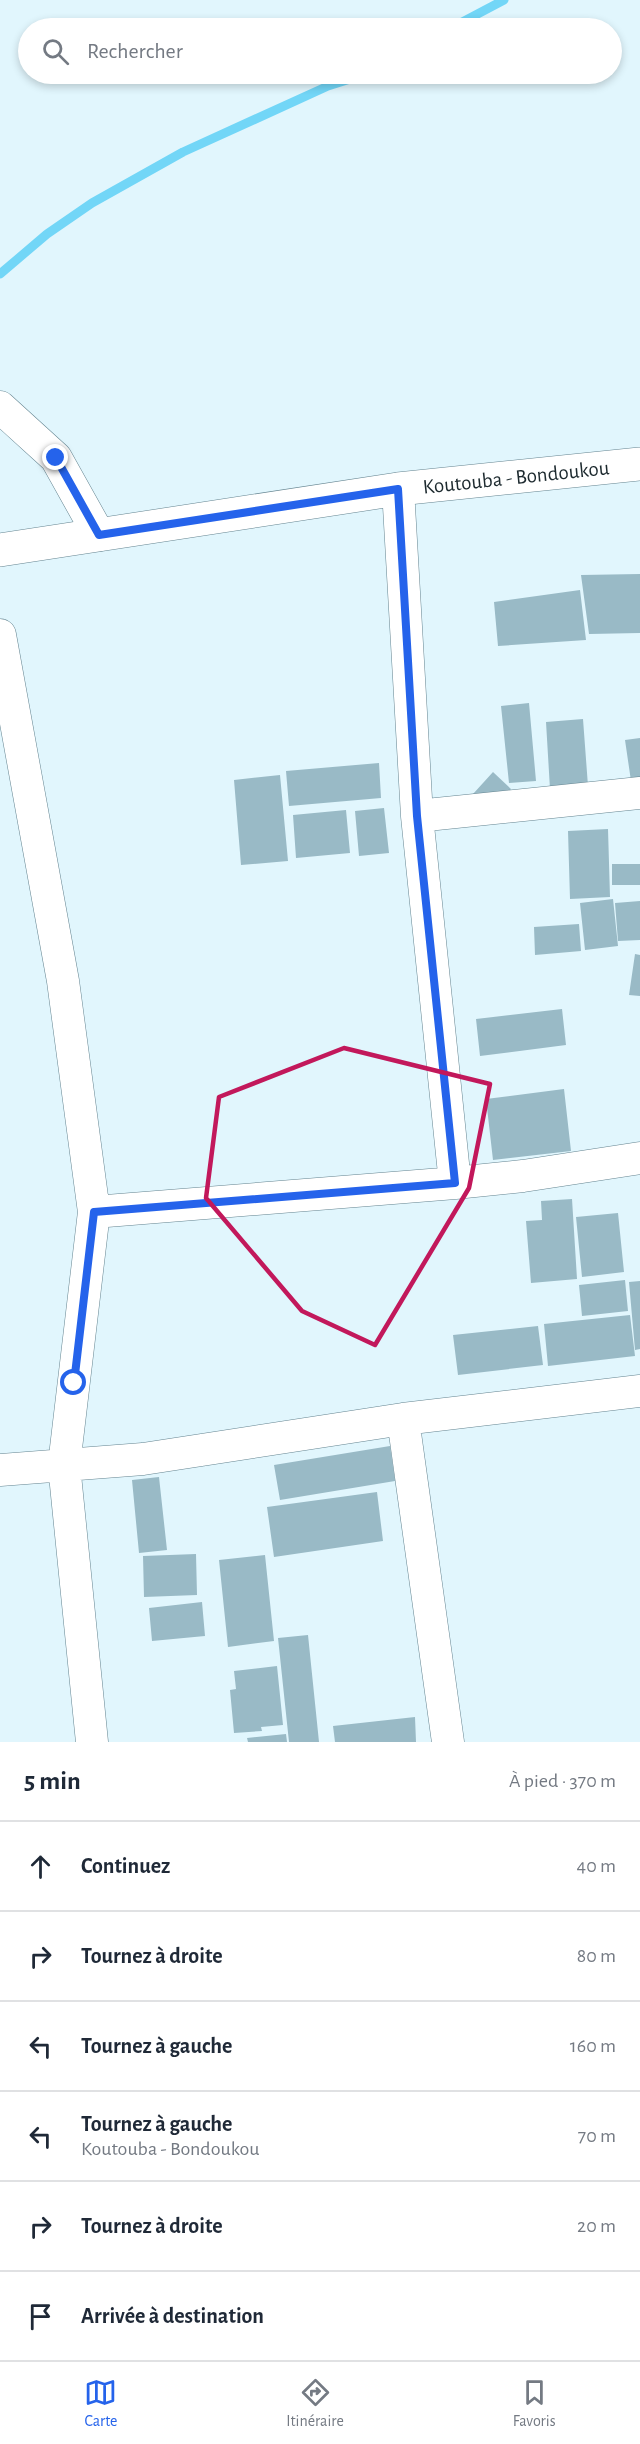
<!DOCTYPE html>
<html lang="fr">
<head>
<meta charset="utf-8">
<style>
	body { margin:0; font-family:"Alegreya Sans",sans-serif; background:#f6f6f7; color:#1f2937 }
	.stop { position:absolute; width:18px; height:18px; margin:-14px; border:4px solid #2563eb; border-radius:50%; background:#fff }
	.stop.end { background:#2563eb; border-color:#fff; box-shadow:0 2px 6px #0008 }
	.list { margin:0; padding:0; list-style:none }
	h2 { display:flex; justify-content:space-between; align-items:center; height:78px; margin:0; padding:0 24px; font-size:26px }
	h2 small { font-size:20px; font-weight:400; color:#747a83 }
	.list li { display:grid; grid-template-columns:39px 1fr auto; gap:18px; align-items:center; box-sizing:border-box; height:90px; padding:0 24px; border-top:2px solid #e0e1e3 }
	.list b { display:block; font-size:22px; white-space:nowrap }
	.list p { margin:0; font-size:20px; white-space:nowrap; color:#747a83 }
	.list em { font-size:20px; font-style:normal; color:#747a83 }
	.icon { flex:none; width:33px; height:33px; fill:none; stroke:currentColor; stroke-width:2; stroke-linecap:round; stroke-linejoin:round }
	.map { position:relative; flex:none; width:640px; height:1742px; overflow:hidden }
	.search { position:absolute; background:#fff; box-shadow:0 3px 9px #0003; left:18px; right:18px; top:18px; height:66px; display:flex; align-items:center; gap:15px; box-sizing:border-box; padding:0 21px; border-radius:33px; color:#747a83; font-size:22px }
	.sheet { height:618px; background:#fff }
	nav { display:flex; justify-content:space-around; align-items:center; box-sizing:border-box; height:84px; border-top:2px solid #e0e1e3; background:#fff; font-size:16px; color:#747a83 }
	nav a { display:grid; justify-items:center; gap:3px }
	nav .on { color:#2563eb }
	.map>svg:first-child { display:block }
</style>
</head>
<body>
<div class="map">
<svg width="640" height="1742" viewBox="0 0 640 1742">
	<rect width="100%" height="100%" fill="#e1f6fd"/>
	<g fill="none" stroke-linecap="round" stroke-linejoin="round">
		<!-- stream -->
		<path stroke="#72d6f7" stroke-width="9" d="M451 28 504 0
			M0 274 47 234 92 203 183 152 328 86 366 74"/>
	</g>
	<!-- building -->
	<path fill="#99bac6" d="M640 574V633L589 634 581 575Z
		M580 590 586 640 498 646 494 602Z
		M529 703 536 781 509 783 501 706Z
		M583 719 588 786 550 789 546 722Z
		M640 738V780L631 781 625 740Z
		M379 763 381 798 289 806 286 771Z
		M493 772 511 789 491 811 473 794Z
		M280 775 288 861 241 865 234 780Z
		M384 808 389 853 359 856 355 811Z
		M346 810 350 853 296 858 293 815Z
		M608 829 610 897 570 899 568 831Z
		M612 864H640V885H612Z
		M613 899 618 946 585 950 580 903Z
		M640 901V940L618 941 615 903Z
		M579 924 581 951 535 955 534 927Z
		M635 954 640 955V996L629 995Z
		M562 1009 566 1045 480 1056 476 1019Z
		M564 1089 571 1151 493 1160 486 1099Z
		M572 1199 577 1279 531 1283 526 1221 542 1220 541 1201Z
		M618 1213 624 1272 582 1277 576 1217Z
		M625 1280 628 1311 582 1316 579 1285Z
		M640 1281V1349L635 1350 629 1282Z
		M630 1315 635 1356 548 1366 544 1324Z
		M538 1326 543 1365 458 1375 453 1335Z
		M390 1446 395 1481 280 1500 274 1465Z
		M159 1477 167 1550 139 1553 132 1480Z
		M377 1492 383 1541 274 1557 267 1507Z
		M196 1554 197 1595 144 1597 143 1556Z
		M265 1555 274 1641 228 1647 219 1560Z
		M202 1602 205 1636 152 1641 149 1608Z
		M308 1635 319 1742H289L278 1638Z
		M277 1666 283 1725 261 1727 262 1731 234 1733 230 1690 236 1689 234 1671Z
		M415 1717 416 1742H335L333 1726Z
		M286 1734 287 1742H248L247 1738Z"/>
	<g fill="none" stroke-linecap="round" stroke-linejoin="round">
		<!-- minor casing -->
		<g stroke="#648490" stroke-width="33">
			<path id="minor" d="M0 407 56 458 99 535
				M398 489 417 816 455 1183
				M0 635 63 981 94 1212 64 1465 92 1742
				M417 816 640 793
				M94 1212 455 1183 523 1176 640 1158
				M403 1419 448 1742
				M0 1470 143 1459 403 1419 640 1391"/>
		</g>
		<!-- primary casing -->
		<g stroke="#648490" stroke-width="34">
			<path id="primary" d="M0 550 398 489 640 464"/>
		</g>
		<!-- minor -->
		<use href="#minor" stroke="#fff" stroke-width="32"/>
		<!-- primary -->
		<use href="#primary" stroke="#fff" stroke-width="33"/>
	</g>
	<g fill="none" stroke-linecap="round" stroke-linejoin="round">
		<!-- route -->
		<path stroke="#2563eb" stroke-width="8" d="M56 458 99 535 398 489 417 816 455 1183 94 1212 74 1383"/>
	</g>
	<!-- marked area -->
	<path fill="none" stroke="#c2185b" stroke-width="4.5" stroke-linejoin="round" d="M344 1048 490 1084 469 1188 375 1345 302 1311 206 1198 219 1097Z"/>
	<g text-anchor="middle" stroke-width="6" stroke-linejoin="round" paint-order="stroke">
		<!-- street labels -->
		<g font-size="21" fill="#1c292e" stroke="#fff">
			<text transform="translate(516 477) rotate(-6)" y="7">Koutouba - Bondoukou</text>
		</g>
	</g>
</svg>
<div class="stop" style="left:74px;top:1383px"></div>
<div class="stop end" style="left:56px;top:458px"></div>
<div class="search"><svg class="icon" aria-label="search" viewBox="0 0 24 24"><circle cx="10" cy="10" r="6"/><path d="M15 15l6 6"/></svg>Rechercher</div>
</div>
<section class="sheet">
<h2>5 min<small>À pied · 370 m</small></h2>
<ul class="list">
<li><svg class="icon" aria-label="ahead" viewBox="0 0 24 24"><path d="M12 20V5M6 11l6-6 6 6"/></svg><div><b>Continuez</b></div><em>40 m</em></li>
<li><svg class="icon" aria-label="right" viewBox="0 0 24 24"><path d="M7 20v-9h11M14 6l5 5-5 5"/></svg><div><b>Tournez à droite</b></div><em>80 m</em></li>
<li><svg class="icon" aria-label="left" viewBox="0 0 24 24"><path d="M17 20v-9H6M10 6l-5 5 5 5"/></svg><div><b>Tournez à gauche</b></div><em>160 m</em></li>
<li><svg class="icon" aria-label="left" viewBox="0 0 24 24"><path d="M17 20v-9H6M10 6l-5 5 5 5"/></svg><div><b>Tournez à gauche</b><p>Koutouba - Bondoukou</p></div><em>70 m</em></li>
<li><svg class="icon" aria-label="right" viewBox="0 0 24 24"><path d="M7 20v-9h11M14 6l5 5-5 5"/></svg><div><b>Tournez à droite</b></div><em>20 m</em></li>
<li><svg class="icon" aria-label="arrive" viewBox="0 0 24 24"><path d="M6 21V4h12l-3 4 3 4H6"/></svg><div><b>Arrivée à destination</b></div></li>
</ul>
</section>
<nav>
<a class="on"><svg class="icon" aria-label="map" viewBox="0 0 24 24"><path d="M3 6l6-2 6 2 6-2v14l-6 2-6-2-6 2zM9 4v14M15 6v14"/></svg>Carte</a>
<a><svg class="icon" aria-label="directions" viewBox="0 0 24 24"><path d="M12 3l9 9-9 9-9-9zM9 14v-3h6M13 9l2 2-2 2"/></svg>Itinéraire</a>
<a><svg class="icon" aria-label="saved" viewBox="0 0 24 24"><path d="M7 4h10v16l-5-4-5 4z"/></svg>Favoris</a>
</nav>
</body>
</html>
